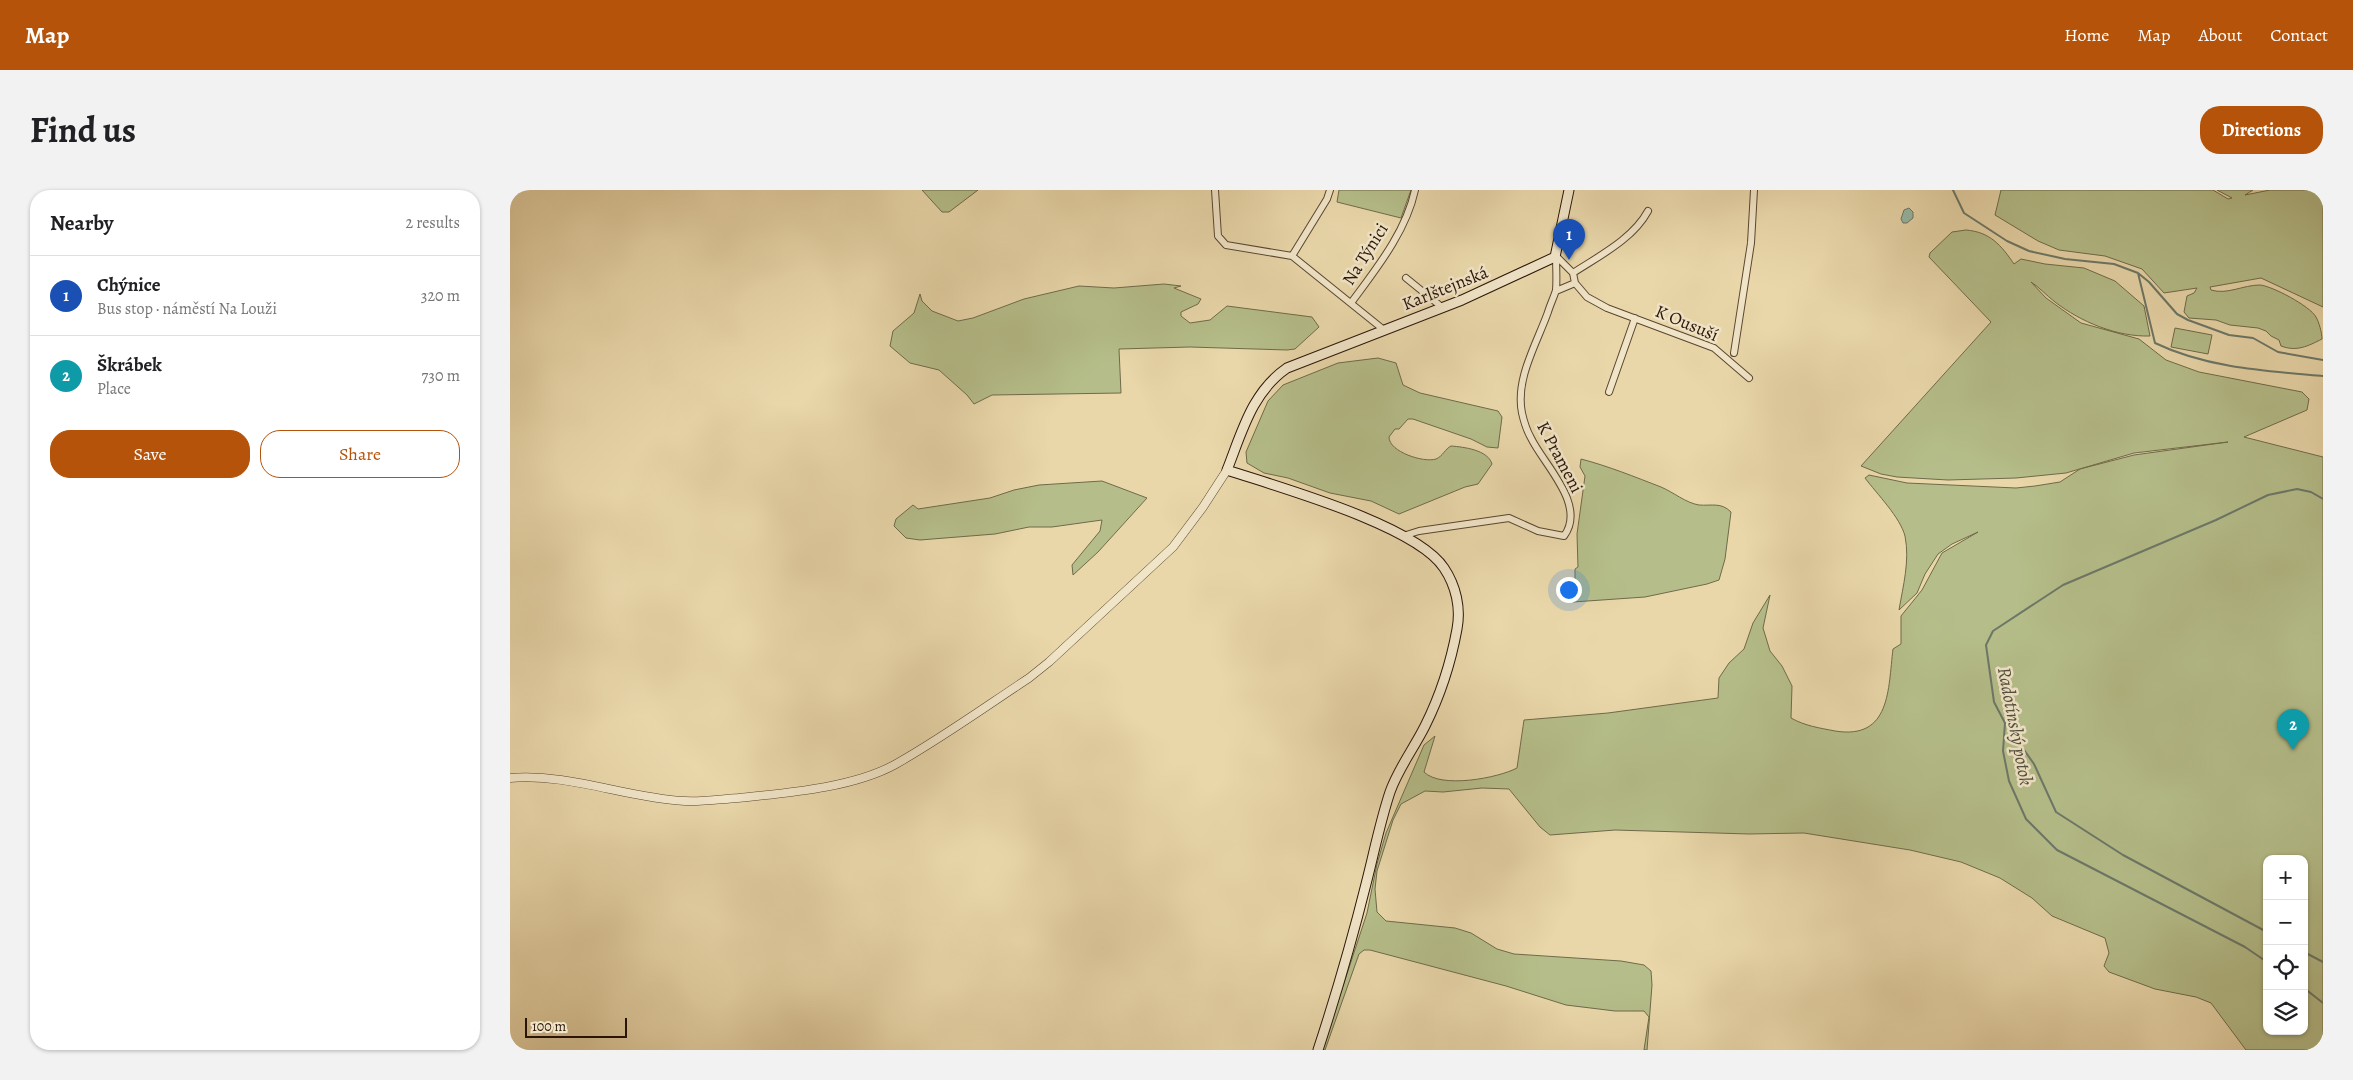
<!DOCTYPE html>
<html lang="en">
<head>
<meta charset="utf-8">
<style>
	body { margin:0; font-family:Alegreya,serif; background:#f2f2f2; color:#202124 }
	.controls { position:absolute; right:15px; bottom:15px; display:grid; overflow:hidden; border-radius:10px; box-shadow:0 1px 4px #0004 }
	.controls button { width:45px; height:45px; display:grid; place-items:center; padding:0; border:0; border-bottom:1px solid #e0e0e0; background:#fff; color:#202124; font:25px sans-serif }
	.scale { position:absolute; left:15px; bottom:12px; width:102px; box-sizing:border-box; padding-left:5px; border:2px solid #2b1509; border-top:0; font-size:14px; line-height:18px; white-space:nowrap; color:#2b1509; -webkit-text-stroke:4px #f1e5c8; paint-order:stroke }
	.you { position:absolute; left:1058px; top:399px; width:18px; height:18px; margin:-12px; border:4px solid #fff; border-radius:50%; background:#1a73e8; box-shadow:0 0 0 8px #1a73e833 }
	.badge { display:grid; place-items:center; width:32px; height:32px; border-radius:50%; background:#b45309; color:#fff; font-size:16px; font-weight:700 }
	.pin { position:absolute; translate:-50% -41px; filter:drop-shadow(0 1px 2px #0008) }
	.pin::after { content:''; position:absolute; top:26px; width:18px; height:15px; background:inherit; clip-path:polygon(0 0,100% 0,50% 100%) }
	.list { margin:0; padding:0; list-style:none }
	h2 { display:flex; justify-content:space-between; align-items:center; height:65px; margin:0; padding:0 20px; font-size:21px }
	h2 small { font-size:16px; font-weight:400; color:#757577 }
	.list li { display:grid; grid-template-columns:32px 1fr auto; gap:15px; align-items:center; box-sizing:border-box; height:80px; padding:0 20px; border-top:1px solid #e0e0e0 }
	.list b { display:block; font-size:19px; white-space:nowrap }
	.list p { margin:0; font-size:16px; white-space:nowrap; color:#757577 }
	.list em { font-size:16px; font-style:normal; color:#757577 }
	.actions { display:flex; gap:10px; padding:15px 20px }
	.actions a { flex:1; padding:11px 0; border:1px solid #b45309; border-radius:20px; text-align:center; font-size:18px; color:#b45309 }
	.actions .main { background:#b45309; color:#fff }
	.icon { flex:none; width:28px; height:28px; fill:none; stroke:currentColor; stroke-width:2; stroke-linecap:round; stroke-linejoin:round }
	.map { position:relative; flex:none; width:1813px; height:860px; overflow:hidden; border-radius:20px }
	header { display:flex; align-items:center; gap:30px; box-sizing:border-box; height:70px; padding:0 25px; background:#b45309; color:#fff }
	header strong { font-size:24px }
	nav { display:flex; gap:28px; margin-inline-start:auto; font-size:18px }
	.intro { display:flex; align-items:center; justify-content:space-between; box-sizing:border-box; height:120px; padding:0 30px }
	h1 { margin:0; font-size:35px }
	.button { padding:12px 22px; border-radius:20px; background:#b45309; color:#fff; font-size:18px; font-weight:700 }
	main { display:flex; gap:30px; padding:0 30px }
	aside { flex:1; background:#fff; border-radius:20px; box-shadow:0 1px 4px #0004 }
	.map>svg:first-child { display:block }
</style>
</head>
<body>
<header>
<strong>Map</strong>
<nav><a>Home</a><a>Map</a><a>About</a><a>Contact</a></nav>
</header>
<div class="intro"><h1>Find us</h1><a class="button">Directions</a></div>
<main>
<aside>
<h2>Nearby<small>2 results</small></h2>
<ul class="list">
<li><span class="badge" style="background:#1a4fb4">1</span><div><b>Chýnice</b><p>Bus stop · náměstí Na Louži</p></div><em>320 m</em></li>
<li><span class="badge" style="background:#0f9aa8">2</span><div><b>Škrábek</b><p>Place</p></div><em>730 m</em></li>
</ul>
<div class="actions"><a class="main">Save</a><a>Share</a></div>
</aside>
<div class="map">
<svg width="1813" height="860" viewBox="0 0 1813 860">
	<rect width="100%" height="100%" fill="#e9d7aa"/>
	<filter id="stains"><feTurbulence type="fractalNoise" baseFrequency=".004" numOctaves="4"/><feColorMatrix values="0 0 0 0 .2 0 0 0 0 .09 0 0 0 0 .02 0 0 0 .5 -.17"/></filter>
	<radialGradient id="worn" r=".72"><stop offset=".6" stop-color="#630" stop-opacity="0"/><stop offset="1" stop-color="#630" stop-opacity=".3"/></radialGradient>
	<!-- green -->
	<path fill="#b5be8a" stroke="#706a4a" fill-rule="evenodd" d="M412 0H468L439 22H432Z
		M829 0H901L891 28 827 12Z
		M1491 0H1703L1718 9 1722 8 1707 0H1743L1735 5 1760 0H1813V117L1751 88 1700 97 1701 100C1717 105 1733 95 1750 95 1762 96 1800 116 1806 127 1809 132 1812 143 1812 149 1798 156 1787 162 1771 156L1769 150 1761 146 1756 141 1748 138 1720 135 1706 130 1679 128 1674 122 1677 106 1684 103 1687 98 1654 103 1632 79 1595 66 1549 60 1528 51 1485 25Z
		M1456 40C1480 42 1491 55 1504 74L1511 69 1535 74 1574 78 1605 91 1634 116 1640 146C1607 147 1571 132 1545 112 1536 105 1529 97 1521 92L1536 108 1571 133 1629 149 1656 170 1689 182 1792 202 1799 209 1797 220 1734 247 1813 267V860H1736L1701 813 1686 807 1645 799 1599 782 1594 776 1599 763 1595 748 1542 726 1522 708 1490 688 1451 672 1400 660 1294 643 1239 644 1105 640 1040 645 1030 637 999 599 972 598 933 602 915 601 891 614 883 630 867 681 865 699 867 722 876 731 945 738 961 743 987 759 1004 764 1111 771 1134 775 1141 781 1142 795 1137 860H1134L1139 827 1134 821H1105L1056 815 996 796 860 760H854L849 764 815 860H812L857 723 867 674 876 643 914 555 925 546 914 582C931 599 988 588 1007 578L1014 530 1098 523 1208 508 1209 488 1219 473 1234 459 1243 433 1260 405 1253 438 1260 461 1272 476 1282 496 1281 528C1295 536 1310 538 1325 541 1381 550 1378 499 1383 459L1391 454V426L1412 400 1432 363 1468 342 1442 354 1428 364 1415 384 1407 403 1389 420C1393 396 1400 371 1395 346 1390 327 1367 304 1355 288L1359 285 1397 293 1506 298 1525 296 1550 292 1570 279 1624 265 1718 252 1624 263 1556 283 1506 288 1438 290 1387 287 1371 284 1351 276 1481 132 1419 67 1420 63 1442 42ZM1757 669H1794V841H1757Z
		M654 94 671 96 664 98 691 109 688 114 671 122V126L680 133 700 130 717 116 802 127 809 137 785 159 777 160 680 157 609 159 611 203 482 205 464 214 457 205 429 180 400 173 380 156 383 141 404 123 410 104 412 111 422 121 448 131 463 128 514 109 569 96 604 98Z
		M1665 138 1702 145 1698 164 1661 157Z
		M868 168 886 173 893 195 910 203 988 221 992 227 988 258 977 257 961 249 903 229H898L889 239H885L879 247C879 262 914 273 926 269 933 266 935 259 941 256 954 257 978 260 982 274L968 294 955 297 889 324 861 311 820 303 778 288 754 283 737 273 736 262 758 211 773 195 828 173Z
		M1071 269C1098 276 1125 287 1151 297 1163 302 1176 313 1189 315 1202 316 1211 312 1221 322L1215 369 1209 390 1197 394 1135 407 1063 412 1065 398V379L1068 377 1067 344 1075 286 1070 277Z
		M592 291 637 308 588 362 563 385 562 375 590 341 592 330 542 337H519L485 344 410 350 396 348 384 336 386 329 403 315 408 319 480 308 504 300 529 295Z"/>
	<!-- water -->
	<path fill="#97baa7" stroke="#6c7868" d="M1399 18 1403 22V28L1397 33H1393L1391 29 1394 20Z"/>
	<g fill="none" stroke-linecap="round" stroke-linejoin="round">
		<!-- stream -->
		<path stroke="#6c7868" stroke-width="2" d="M1443 0 1454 23 1497 51 1519 61 1555 69 1604 74 1628 83 1639 92 1667 124 1678 130 1719 145 1743 148 1768 162 1813 170
			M1628 83 1645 153C1697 178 1756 181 1813 186
			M1495 533 1524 574 1546 622 1613 665 1757 742
			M1794 762 1813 772
			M1757 772 1735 757 1547 660 1516 629 1499 591 1493 561 1495 533 1484 512 1476 455 1483 441 1553 395 1706 330 1758 305 1787 299 1801 302 1813 309
			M1794 798 1813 813"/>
		<!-- minor casing -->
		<g stroke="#5a4631" stroke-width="8">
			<path id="minor" d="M705 0 708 46 716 55 782 66 874 140
				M782 66 817 9 820 0
				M1046 66 1063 83 1065 93 1077 107 1097 118 1204 158 1239 188
				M1063 83C1089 66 1123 49 1138 21
				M896 88 933 118
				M1046 101 1065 93
				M841 113C866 79 896 42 905 0
				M1224 163 1241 53 1244 0
				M1099 202 1125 128
				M893 346 909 341 999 328 1028 341 1054 346C1077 315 1034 275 1021 248 1017 241 1014 232 1012 223 1005 189 1027 153 1038 122 1040 115 1044 107 1046 100 1047 89 1046 77 1046 66"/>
		</g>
		<!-- tertiary casing -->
		<g stroke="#5a4631" stroke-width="9">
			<path id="tertiary" d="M0 588C60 583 116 608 175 611 193 612 211 609 228 608 276 603 343 598 386 574 432 548 475 517 519 488L539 472 663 357 693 317 717 280"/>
		</g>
		<!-- secondary casing -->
		<g stroke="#2b1509" stroke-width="11">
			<path id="secondary" d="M808 860C826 805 842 750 856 694 864 663 870 632 880 602 888 579 904 558 915 536 930 506 941 472 947 439 951 418 946 396 934 378 906 335 768 297 717 280 732 242 742 202 777 178L952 110 1045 67 1059 0"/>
		</g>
		<!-- minor -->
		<use href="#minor" stroke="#f1e5c8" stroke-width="6"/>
		<!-- tertiary -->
		<use href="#tertiary" stroke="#f1e5c8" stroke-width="8"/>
		<!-- secondary -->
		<use href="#secondary" stroke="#f1e5c8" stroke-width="9"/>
	</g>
	<g text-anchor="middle" stroke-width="5" stroke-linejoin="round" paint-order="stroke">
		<!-- street labels -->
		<g font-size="18" fill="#2b1509" stroke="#f1e5c8">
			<text transform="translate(855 64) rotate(-58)" y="6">Na Týnici</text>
			<text transform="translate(935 98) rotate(-22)" y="6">Karlštejnská</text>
			<text transform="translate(1177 133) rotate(23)" y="6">K Ousuší</text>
			<text transform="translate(1050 267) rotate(62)" y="6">K Prameni</text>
		</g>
		<!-- water labels -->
		<g font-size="19" font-style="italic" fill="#514f40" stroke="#f1e5c8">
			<text transform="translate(1506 536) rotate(79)" y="7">Radotínský potok</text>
		</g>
	</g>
	<rect width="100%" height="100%" filter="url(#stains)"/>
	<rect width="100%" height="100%" fill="url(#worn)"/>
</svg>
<div class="controls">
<button>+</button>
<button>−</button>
<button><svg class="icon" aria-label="locate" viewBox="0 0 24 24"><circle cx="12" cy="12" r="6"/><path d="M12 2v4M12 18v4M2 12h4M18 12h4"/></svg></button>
<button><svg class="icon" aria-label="layers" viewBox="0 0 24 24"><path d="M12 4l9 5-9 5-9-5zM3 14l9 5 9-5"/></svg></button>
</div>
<div class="scale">100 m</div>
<div class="you"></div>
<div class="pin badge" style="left:1059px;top:70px;background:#1a4fb4">1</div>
<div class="pin badge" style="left:1783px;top:560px;background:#0f9aa8">2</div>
</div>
</main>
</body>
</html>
